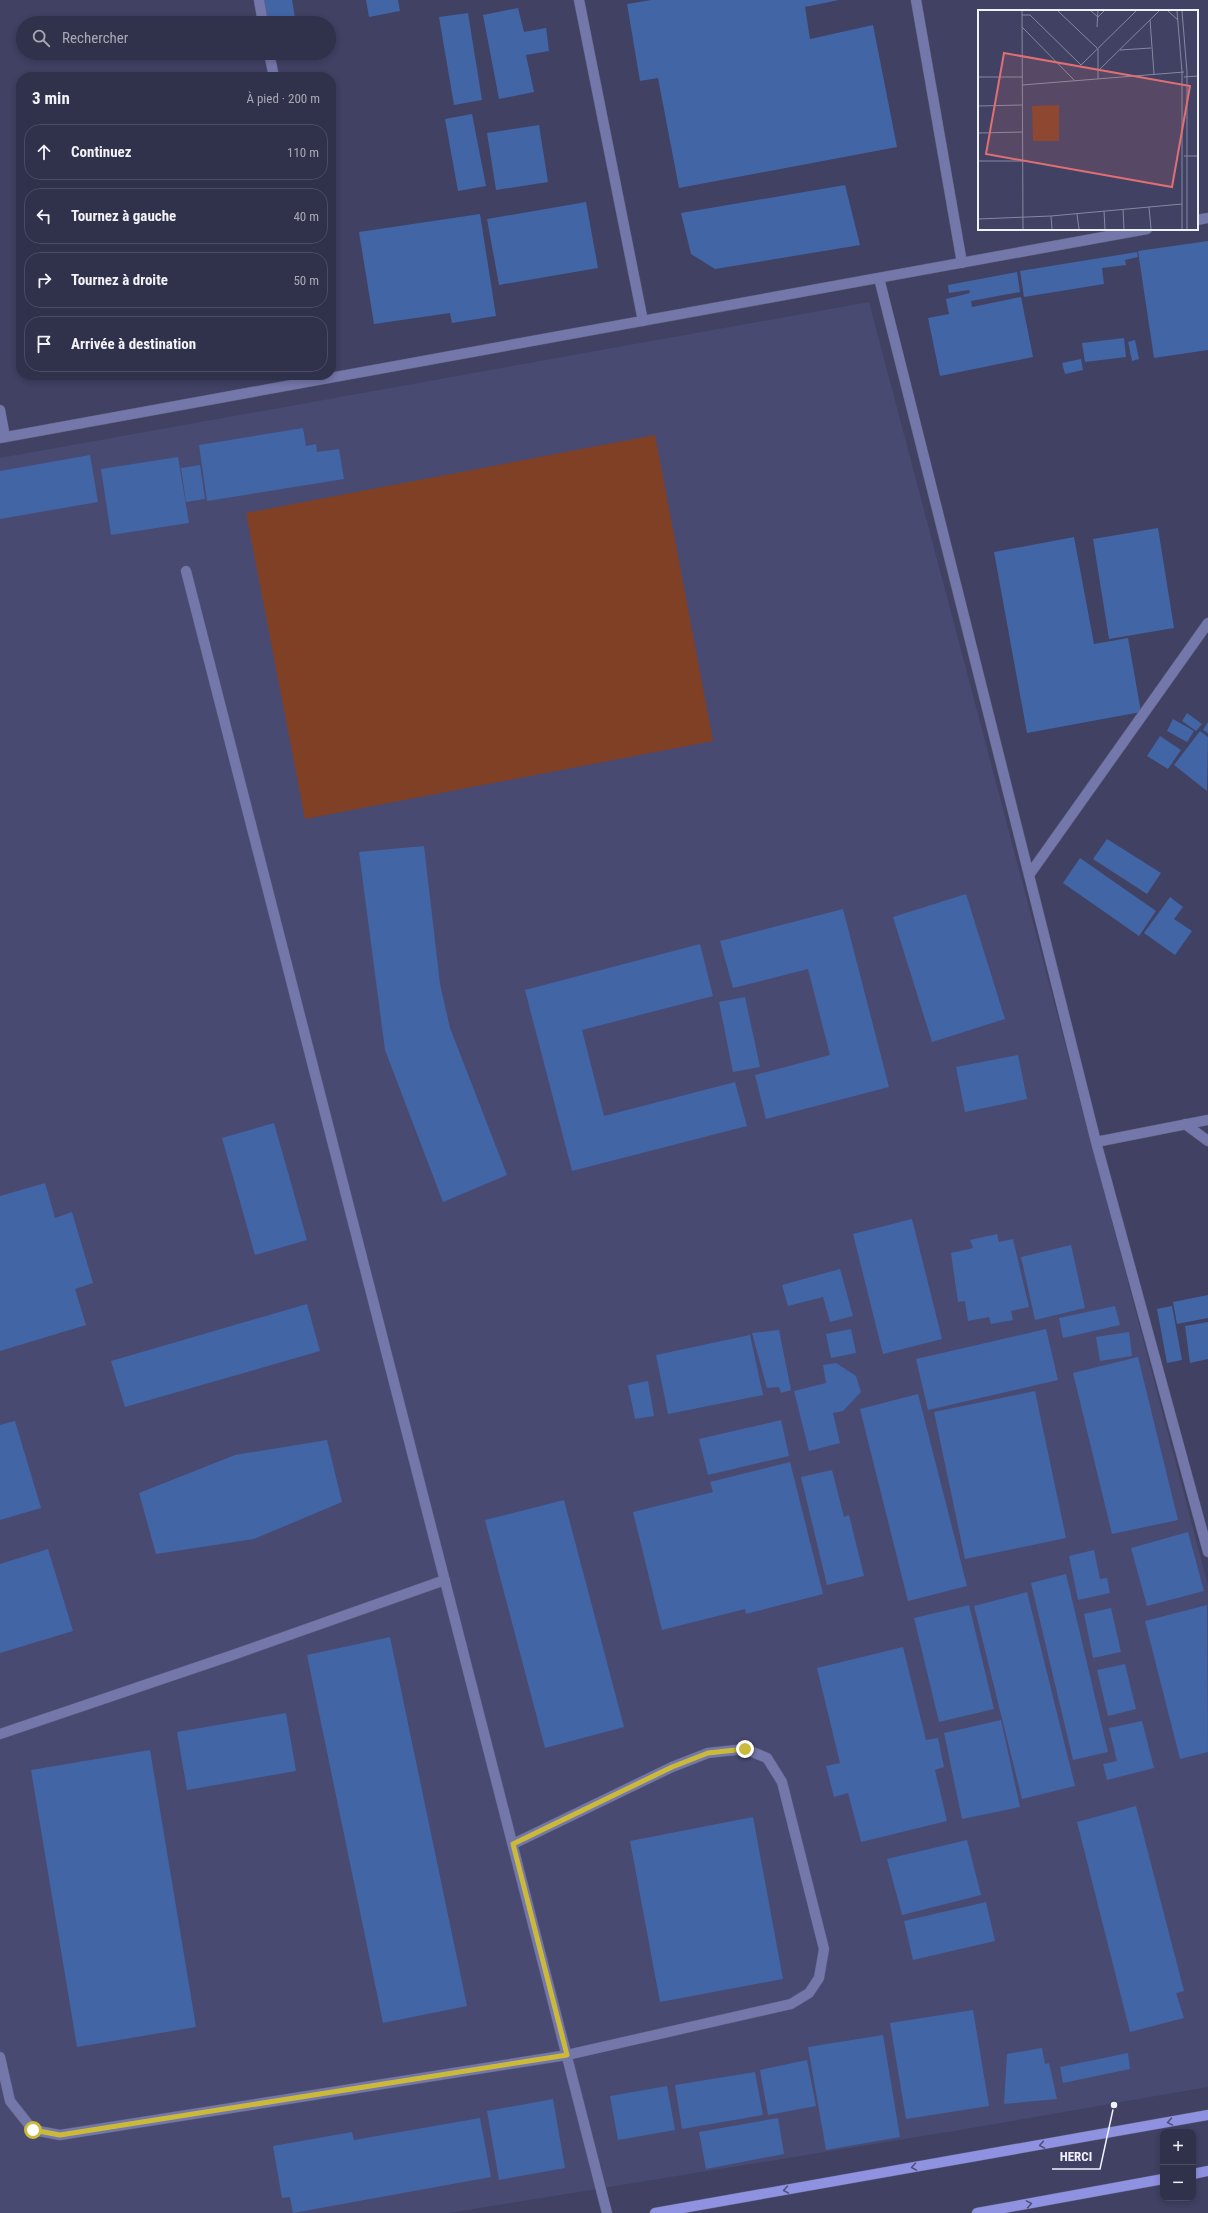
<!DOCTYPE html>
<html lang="fr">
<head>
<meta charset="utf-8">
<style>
	body { margin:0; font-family:"Roboto Condensed",sans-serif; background:#3c3d54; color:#f1f3f6 }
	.controls { position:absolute; right:12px; bottom:12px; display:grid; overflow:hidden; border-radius:8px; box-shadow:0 2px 6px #0003 }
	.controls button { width:36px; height:36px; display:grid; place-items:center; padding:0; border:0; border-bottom:1px solid #4b4c62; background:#30314a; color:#f1f3f6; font:20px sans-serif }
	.stop { position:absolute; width:12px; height:12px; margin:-9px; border:3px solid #cbba39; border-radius:50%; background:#fff }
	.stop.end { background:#cbba39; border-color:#fff; box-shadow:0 1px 4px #0008 }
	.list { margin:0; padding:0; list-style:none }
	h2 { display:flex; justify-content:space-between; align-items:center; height:52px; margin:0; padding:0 16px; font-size:17px }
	h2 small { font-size:13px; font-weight:400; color:#a8a9b5 }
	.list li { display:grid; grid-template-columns:26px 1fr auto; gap:12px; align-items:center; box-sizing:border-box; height:56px; margin:0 8px 8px; padding:0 8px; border:1px solid #4b4c62; border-radius:16px }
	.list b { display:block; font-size:15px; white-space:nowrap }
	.list em { font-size:13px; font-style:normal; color:#a8a9b5 }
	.icon { flex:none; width:22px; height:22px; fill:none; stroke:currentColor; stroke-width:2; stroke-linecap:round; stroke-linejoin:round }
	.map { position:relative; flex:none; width:1208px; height:2213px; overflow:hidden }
	.search { position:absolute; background:#30314a; box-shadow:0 2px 6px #0003; left:16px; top:16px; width:320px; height:44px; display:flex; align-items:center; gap:10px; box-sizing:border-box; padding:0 14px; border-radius:22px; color:#a8a9b5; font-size:15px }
	.panel { position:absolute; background:#30314a; box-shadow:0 2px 6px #0003; left:16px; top:72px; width:320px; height:308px; border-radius:16px }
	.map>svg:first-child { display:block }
</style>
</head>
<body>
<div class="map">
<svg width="1208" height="2213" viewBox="0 0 1208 2213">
	<rect width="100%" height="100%" fill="#404163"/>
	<!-- built -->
	<path fill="#484a72" d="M869 302 1208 1585V2087L966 2129 449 2213H0V458Z"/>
	<!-- green -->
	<path fill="#804026" d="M655 435 713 741 305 819 246 513Z"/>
	<!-- building -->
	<path fill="#4265a6" d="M261 0H292L296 23H265Z
		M366 0H398L400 11 369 17Z
		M651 0H839L805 7 810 39 873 25 897 147 679 188 658 78 640 81 627 4Z
		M518 8 524 32 546 28 549 51 526 55 534 92 499 99 483 15Z
		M468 13 482 100 454 105 439 17Z
		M472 114 486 186 458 191 445 119Z
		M539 125 548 182 496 190 487 133Z
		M845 185 860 245 715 269 691 254 681 213Z
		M586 202 598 268 499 285 487 219Z
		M480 214 496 316 452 323 450 313 374 324 359 232Z
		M1208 241V350L1154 358 1138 251Z
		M1137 252 1138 257 1125 260 1126 265 1102 268 1104 284 1024 297 1020 271Z
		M1017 272 1020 292 971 301 972 307 1021 297 1033 357 940 376 928 318 949 314 946 299 970 293 969 290 949 293 948 285Z
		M1124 338 1126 357 1085 362 1082 343Z
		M1135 340 1139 359 1132 361 1128 342Z
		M1081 359 1083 370 1065 374 1062 363Z
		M52 375H70V376L56 378Z
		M303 428 306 446 316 444 317 452 339 449 344 479 207 501 199 445Z
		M90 455 98 502 0 519V471Z
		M178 457 189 523 111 535 101 469Z
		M200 465 205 499 186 502 181 468Z
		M1158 528 1174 628 1109 639 1093 539Z
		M1074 537 1094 644 1128 638 1141 712 1027 733 994 552Z
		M1187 713 1202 724 1196 731 1182 721Z
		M1173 719 1194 731 1187 742 1167 731Z
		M1208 722V733L1203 730Z
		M1200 731 1208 737 1207 791 1174 765Z
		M1160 736 1181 750 1168 769 1147 756Z
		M1107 839 1161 873 1147 894 1093 859Z
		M424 846 440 984 450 1028 507 1175 443 1202 385 1050 359 852Z
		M1080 858 1156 911 1139 936 1063 883Z
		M966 894 1005 1019 932 1042 893 917Z
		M1170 897 1183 907 1174 919 1192 931 1175 955 1144 933Z
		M843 909 889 1087 766 1119 755 1075 830 1055 808 969 733 988 720 941Z
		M700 944 713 996 582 1030 604 1116 735 1082 747 1126 572 1171 525 990Z
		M745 997 760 1067 733 1072 719 1002Z
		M1018 1055 1027 1099 965 1112 956 1067Z
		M274 1123 307 1240 255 1255 222 1138Z
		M45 1183 55 1218 72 1212 93 1283 75 1289 86 1325 0 1351V1196Z
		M912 1219 942 1339 883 1354 853 1234Z
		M997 1234 999 1242 1013 1239 1029 1307 1011 1311 1013 1320 991 1324 989 1317 968 1321 965 1301 958 1302 951 1253 973 1248 970 1240Z
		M1071 1245 1085 1308 1035 1320 1021 1257Z
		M840 1269 853 1316 830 1322 823 1297 788 1306 782 1285Z
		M1208 1295V1318L1177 1324 1173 1302Z
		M307 1304 320 1351 125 1407 111 1361Z
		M1115 1306 1120 1325 1063 1338 1059 1318Z
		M1172 1306 1182 1360 1167 1363 1157 1309Z
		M1208 1322V1359L1190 1363 1185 1326Z
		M851 1329 856 1353 831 1358 826 1334Z
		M1046 1329 1058 1380 928 1410 916 1359Z
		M779 1330 791 1390 781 1393 779 1387 767 1388 752 1333Z
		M1129 1332 1132 1356 1100 1361 1096 1337Z
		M750 1335 763 1395 668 1414 656 1355Z
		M1138 1357 1178 1520 1112 1534 1073 1373Z
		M836 1363 856 1376 861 1392 843 1411 833 1413 840 1443 809 1451 794 1391 826 1383 823 1365Z
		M648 1381 654 1416 635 1419 628 1385Z
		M1035 1391 1066 1538 965 1559 934 1412Z
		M918 1394 967 1586 908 1601 860 1409Z
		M781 1420 789 1456 708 1475 699 1439Z
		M15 1421 41 1508 0 1520V1425Z
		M327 1440 342 1502 254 1539 156 1554 139 1493 235 1455Z
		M790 1462 823 1594 746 1614 745 1609 662 1630 633 1512 713 1492 710 1482Z
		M832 1470 844 1517 849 1515 864 1576 827 1585 801 1477Z
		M564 1500 624 1727 545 1748 485 1520Z
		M1188 1532 1204 1591 1147 1606 1131 1548Z
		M48 1549 73 1631 0 1653V1564Z
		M1094 1550 1100 1579 1107 1578 1110 1593 1078 1600 1069 1556Z
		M1066 1574 1108 1752 1073 1760 1031 1583Z
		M1027 1592 1075 1786 1022 1799 974 1606Z
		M969 1605 994 1709 939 1722 914 1618Z
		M1207 1605 1208 1752 1180 1759 1145 1621Z
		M1111 1608 1121 1652 1093 1658 1084 1614Z
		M390 1637 467 2006 383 2023 307 1655Z
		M903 1647 926 1740 938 1738 944 1767 935 1770 947 1821 861 1842 848 1793 834 1797 826 1766 840 1763 817 1668Z
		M1125 1664 1136 1709 1108 1716 1097 1670Z
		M286 1713 296 1771 187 1790 177 1732Z
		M1001 1720 1020 1807 962 1819 944 1733Z
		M1142 1721 1154 1768 1107 1780 1103 1764 1117 1761 1109 1728Z
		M150 1750 196 2027 77 2047 31 1770Z
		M1136 1806 1184 1991 1176 1993 1184 2018 1130 2032 1077 1822Z
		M753 1817 783 1979 660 2002 630 1841Z
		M967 1840 981 1895 902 1915 887 1859Z
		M986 1902 995 1941 913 1960 904 1921Z
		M973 2010 989 2106 906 2119 890 2023Z
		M883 2035 900 2137 826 2150 808 2047Z
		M1042 2048 1045 2064 1049 2063 1057 2099 1004 2104 1007 2054Z
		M1128 2053 1130 2069 1063 2083 1060 2067Z
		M807 2060 816 2106 768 2115 760 2070Z
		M755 2072 763 2115 682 2129 675 2085Z
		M667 2086 675 2130 618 2140 610 2096Z
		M553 2099 565 2168 499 2180 487 2111Z
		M480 2118 491 2177 293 2213 290 2197 282 2198 273 2146 352 2132 354 2140Z
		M778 2118 784 2154 706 2169 699 2132Z"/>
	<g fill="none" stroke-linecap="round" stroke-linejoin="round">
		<!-- lane casing -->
		<g stroke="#5c5d7c" stroke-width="11">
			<path id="lane" d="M186 571 607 2213
				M0 1734 230 1656 445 1580
				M0 2057 10 2101 33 2130 60 2135 567 2055 791 2004 809 1993 819 1978 824 1949 782 1782 767 1758 745 1749 708 1753 672 1767 513 1844"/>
		</g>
		<!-- street casing -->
		<g stroke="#5c5d7c" stroke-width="11">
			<path id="street" d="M259 0 263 23
				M579 0 643 321
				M916 0 962 263
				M269 53 274 77
				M1197 220 1208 218
				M879 278 1096 1142 1208 1552
				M0 410 5 437
				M0 438 1147 229
				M1029 875 1208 623
				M1185 1124 1208 1141
				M1096 1142 1208 1120"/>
		</g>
		<!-- secondary casing -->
		<g stroke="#5c5d7c" stroke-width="11">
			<path id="secondary" d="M1193 2174 1208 2171
				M655 2213 1208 2115
				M977 2213 1163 2179"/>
		</g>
		<!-- lane -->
		<use href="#lane" stroke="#7477a9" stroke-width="10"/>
		<!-- street -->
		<use href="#street" stroke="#7477a9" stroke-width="10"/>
		<!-- secondary -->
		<use href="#secondary" stroke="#8f91e1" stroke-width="10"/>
	</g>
	<!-- one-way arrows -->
	<defs><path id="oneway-chevron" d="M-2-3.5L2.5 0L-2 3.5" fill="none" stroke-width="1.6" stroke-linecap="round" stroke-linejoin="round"/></defs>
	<g stroke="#50517c">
		<use href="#oneway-chevron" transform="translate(1170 2122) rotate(170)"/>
		<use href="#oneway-chevron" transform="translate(1042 2145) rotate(170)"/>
		<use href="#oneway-chevron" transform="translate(914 2167) rotate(170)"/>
		<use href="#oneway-chevron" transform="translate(786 2190) rotate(170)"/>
		<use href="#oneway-chevron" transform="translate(1029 2204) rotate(-10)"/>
	</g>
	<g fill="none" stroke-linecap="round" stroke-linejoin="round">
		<!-- route -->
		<path stroke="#cbba39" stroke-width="5" d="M33 2130 60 2135 567 2055 513 1844 672 1767 708 1753 745 1749"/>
	</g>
	<!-- overview -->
	<g transform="translate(978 10)">
		<rect width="220" height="220" fill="#404163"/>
		<path d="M81 95V131H55L54 96Z" fill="#804026"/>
		<path fill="none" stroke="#8688a1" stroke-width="1" d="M44 1 45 219M80 1 120 39V69M113 1 120 7 126 1M190 1 200 10M199 1 204 62V219M204 1 209 62V219M44 5H52L103 55 158 1M172 10 176 64M44 17 97 71M119 17 120 1M142 40 173 38M120 61 181 1M0 67H44M206 67 220 66M44 75 206 62M0 96 44 95M0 123 45 122M206 146H220M0 151H45M171 197 173 219M145 199 146 219M126 201 127 219M99 204 101 219M73 206 74 219M0 209 73 206 204 194"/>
		<path fill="#df6f73" fill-opacity="0.15" stroke="#df6f73" stroke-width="2" d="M26 43 212 76 194 177 8 144Z"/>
		<rect width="220" height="220" fill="none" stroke="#f0f2fe" stroke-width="2"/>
	</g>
	<!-- callouts -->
	<path fill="none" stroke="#f0f2fe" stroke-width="1.5" d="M1114 2105L1100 2169H1052"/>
	<circle fill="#f0f2fe" stroke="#404163" stroke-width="1.5" cx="1114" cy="2105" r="4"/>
	<g font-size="13" text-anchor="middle" font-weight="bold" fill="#f0f2fe" stroke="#404163" stroke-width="4" stroke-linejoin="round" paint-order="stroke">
		<text x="1076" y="2161">HERCI</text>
	</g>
</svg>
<div class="controls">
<button>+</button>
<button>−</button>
</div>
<div class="stop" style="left:33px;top:2130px"></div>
<div class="stop end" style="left:745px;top:1749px"></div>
<div class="search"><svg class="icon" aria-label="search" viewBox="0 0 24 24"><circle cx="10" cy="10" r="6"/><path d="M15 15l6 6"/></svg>Rechercher</div>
<section class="panel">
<h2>3 min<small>À pied · 200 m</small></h2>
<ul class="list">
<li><svg class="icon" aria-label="ahead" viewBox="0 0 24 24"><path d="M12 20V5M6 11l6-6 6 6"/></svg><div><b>Continuez</b></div><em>110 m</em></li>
<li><svg class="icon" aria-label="left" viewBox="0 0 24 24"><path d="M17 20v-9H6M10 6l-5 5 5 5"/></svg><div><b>Tournez à gauche</b></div><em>40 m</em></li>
<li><svg class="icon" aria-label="right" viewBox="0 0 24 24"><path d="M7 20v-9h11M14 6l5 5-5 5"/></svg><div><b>Tournez à droite</b></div><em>50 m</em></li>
<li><svg class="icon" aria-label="arrive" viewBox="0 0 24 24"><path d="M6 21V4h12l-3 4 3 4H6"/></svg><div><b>Arrivée à destination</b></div></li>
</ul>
</section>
</div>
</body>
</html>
